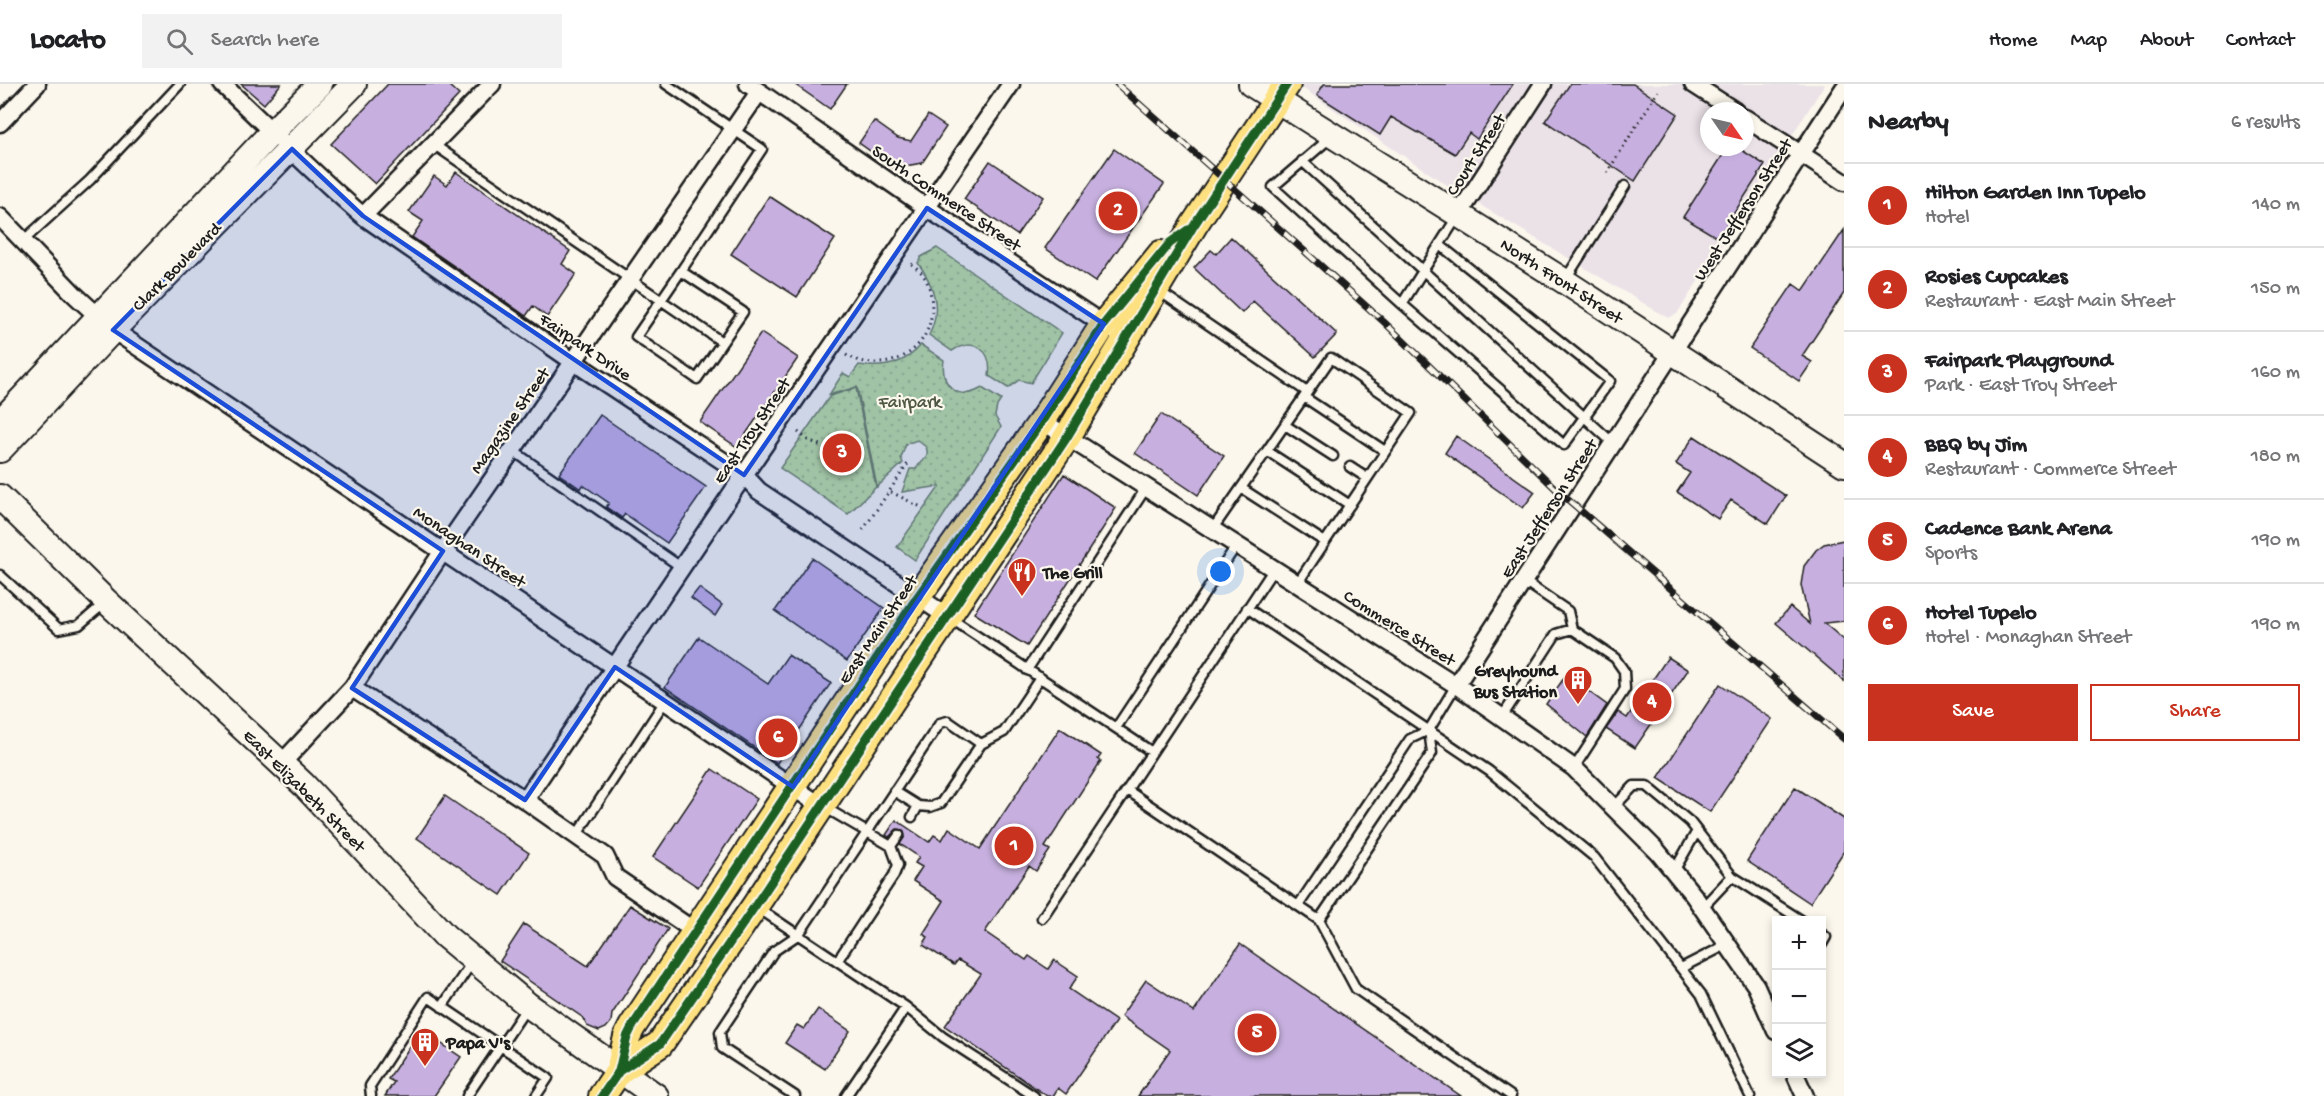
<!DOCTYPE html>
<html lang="en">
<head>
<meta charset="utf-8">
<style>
	body { margin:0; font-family:"Gochi Hand",sans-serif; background:#f2f2f2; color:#202124 }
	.controls { position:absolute; right:18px; bottom:18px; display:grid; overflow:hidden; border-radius:0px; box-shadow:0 3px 9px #0003 }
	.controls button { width:54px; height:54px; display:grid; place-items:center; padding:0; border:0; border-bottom:2px solid #e0e0e0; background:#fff; color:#202124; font:30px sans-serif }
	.compass { position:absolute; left:1700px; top:18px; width:54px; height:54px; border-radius:50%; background:#fff; box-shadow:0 3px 9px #0003; rotate:124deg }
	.you { position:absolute; left:1221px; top:488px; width:21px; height:21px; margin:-15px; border:4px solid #fff; border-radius:50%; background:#1a73e8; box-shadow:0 0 0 9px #1a73e833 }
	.badge { display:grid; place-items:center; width:39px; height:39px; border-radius:50%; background:#c8321e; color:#fff; font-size:20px; font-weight:700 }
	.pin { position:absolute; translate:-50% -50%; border:3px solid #fff; box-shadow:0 2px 6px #0006 }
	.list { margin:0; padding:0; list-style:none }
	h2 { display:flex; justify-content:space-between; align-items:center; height:78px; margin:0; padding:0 24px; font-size:26px }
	h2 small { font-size:20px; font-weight:400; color:#757577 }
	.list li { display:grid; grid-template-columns:39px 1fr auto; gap:18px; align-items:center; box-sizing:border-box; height:84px; padding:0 24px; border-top:2px solid #e0e0e0 }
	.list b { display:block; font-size:22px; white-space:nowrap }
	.list p { margin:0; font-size:20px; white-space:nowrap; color:#757577 }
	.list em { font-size:20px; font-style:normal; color:#757577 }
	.actions { display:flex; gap:12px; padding:18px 24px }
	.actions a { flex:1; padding:14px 0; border:2px solid #c8321e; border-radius:0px; text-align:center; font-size:21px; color:#c8321e }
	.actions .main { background:#c8321e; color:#fff }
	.icon { flex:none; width:33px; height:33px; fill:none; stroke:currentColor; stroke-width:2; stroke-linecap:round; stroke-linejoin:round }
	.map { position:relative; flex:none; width:1844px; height:1012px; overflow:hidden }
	header { display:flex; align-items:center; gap:36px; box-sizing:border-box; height:84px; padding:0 30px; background:#fff; border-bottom:2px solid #e0e0e0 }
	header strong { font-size:28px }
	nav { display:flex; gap:33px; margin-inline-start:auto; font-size:21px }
	.search { width:420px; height:54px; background:#f2f2f2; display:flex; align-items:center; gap:15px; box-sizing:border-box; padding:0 21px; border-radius:0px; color:#757577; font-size:22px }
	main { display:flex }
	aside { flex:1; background:#fff }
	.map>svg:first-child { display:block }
</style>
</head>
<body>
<header>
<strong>Locato</strong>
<div class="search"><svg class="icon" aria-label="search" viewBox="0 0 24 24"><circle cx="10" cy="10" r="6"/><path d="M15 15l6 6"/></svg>Search here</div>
<nav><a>Home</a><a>Map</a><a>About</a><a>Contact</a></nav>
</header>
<main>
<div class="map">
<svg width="1844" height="1012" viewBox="0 0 1844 1012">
	<defs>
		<pattern id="green-dots" width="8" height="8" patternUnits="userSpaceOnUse" patternTransform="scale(1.5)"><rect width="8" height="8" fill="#c1e099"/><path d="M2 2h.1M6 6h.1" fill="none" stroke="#a5c083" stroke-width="1.8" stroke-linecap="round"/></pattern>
	</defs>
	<rect width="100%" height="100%" fill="#fbf7ec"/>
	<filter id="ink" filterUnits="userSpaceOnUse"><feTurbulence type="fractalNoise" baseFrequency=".0167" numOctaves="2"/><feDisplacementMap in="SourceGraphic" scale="12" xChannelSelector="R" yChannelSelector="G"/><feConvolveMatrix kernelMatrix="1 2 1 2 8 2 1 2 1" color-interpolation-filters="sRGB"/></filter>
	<g filter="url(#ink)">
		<!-- built -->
		<path fill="#ebe2e8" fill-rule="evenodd" d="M1296 0H1825L1677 230 1668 234 1447 101ZM1709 27H1745V63H1709Z"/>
		<!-- green -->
		<path fill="url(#green-dots)" stroke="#6e7e5a" stroke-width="1.5" d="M937 164 1062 249 1031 299 1019 296 1008 304 989 292C993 266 974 253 952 267L929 251C942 226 934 201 918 179L921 173Z
			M921 261 944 276C940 302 958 318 982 304L1001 316 997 322 995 332 1001 343 915 476 897 463 940 402 902 408 910 385H916C920 376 931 376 926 363L917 356 906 360 901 374 903 379 877 403 857 303 829 311 843 289 850 293 859 281C883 285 905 280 921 261Z
			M856 304 876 403 848 430 780 384 830 312Z"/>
		<!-- building -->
		<path fill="#c7b0df" stroke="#1c1c1c" stroke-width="1.5" d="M241 0H281L264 20Z
			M388 0H447L459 11 375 100 331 60Z
			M794 0H847L830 25Z
			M1324 0H1513L1477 55 1469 49 1455 70 1391 33 1380 51 1317 11Z
			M1570 0H1633L1678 30 1635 97 1545 37Z
			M928 31 946 43 922 79 894 84 859 59 874 37 898 54 911 57Z
			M1728 63H1737L1765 81 1718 154 1683 133Z
			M1114 65 1164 100 1095 198 1045 164Z
			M990 77 1043 113 1017 151 964 115Z
			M456 88 570 167 562 180 576 190 547 233 533 222 526 232 412 153 423 137 409 128 434 92 447 101Z
			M769 112 835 155 797 213 731 170Z
			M1844 146V209L1802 272 1812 278 1799 297 1750 264 1793 200 1803 207Z
			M1231 153 1337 250 1315 273 1253 217 1242 229 1194 184 1211 166 1216 170Z
			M761 249 798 274 737 363 700 338Z
			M1161 330 1224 372 1198 411 1135 369Z
			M600 331 706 403 667 459 625 430 622 434 606 423 609 419 583 401 581 405 559 390Z
			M1456 352 1535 408 1523 424 1445 369Z
			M1694 352 1786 412 1768 440 1731 416 1718 435 1677 408 1690 389 1676 380Z
			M1064 390 1116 424 1027 562 974 529Z
			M1844 456V537L1824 539 1844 556V597L1776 539 1790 523 1810 540 1801 501 1804 482 1816 466 1824 460Z
			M812 474 884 524 847 577 775 527Z
			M699 504 722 521 715 532 691 514Z
			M699 553 768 600 788 571 831 599 777 679 665 603Z
			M1668 573 1688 586 1635 664 1606 645 1618 628 1627 634Z
			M1566 591 1607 621 1587 653 1546 620Z
			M1720 600 1772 635 1710 728 1658 694Z
			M1060 644 1101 671 1098 675 1101 677 1045 763 1050 766 1036 787 1029 782 985 848 1026 876 1029 872 1048 885 1054 876 1078 892 1069 905 1116 937 1066 1010 1058 1004 1053 1012H1047L945 942 981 890 958 876 954 881 923 861 928 853 923 850 944 817 913 797 922 783 915 779 919 773 900 760 905 752 903 746 897 745 889 753 886 751 896 736 929 758 934 751 942 756 949 744 980 765Z
			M712 685 757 715 698 803 653 773Z
			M1795 703 1844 735V767L1810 819 1747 777Z
			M445 712 529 769 501 811 417 754Z
			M630 821 668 845 612 930 611 938 606 944 599 947 587 942 582 933 500 877 524 840 588 882Z
			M1240 860 1461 1012H1138L1170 966 1121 932 1146 896 1194 928Z
			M818 925 850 947 825 985 785 959 797 941 804 945Z
			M421 946 461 973 434 1012H385L394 998 388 995Z"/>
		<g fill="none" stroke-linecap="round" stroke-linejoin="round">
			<!-- lane casing -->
			<g stroke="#1c1c1c" stroke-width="13">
				<path id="lane" d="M666 0 762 65 681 187 743 228 697 295 636 253 681 187
					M1330 54 1273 103 1402 220 1564 361 1610 297 1440 161
					M433 60 722 258
					M1302 77 1613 359
					M24 156 90 96 180 0
					M1565 196 1625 102
					M1159 207 1307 308
					M1402 220 1457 133
					M1304 313 1385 367
					M1285 341 1333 372
					M512 366 681 483
					M1267 367 1350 421
					M1350 383 1367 394
					M1241 404 1325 458
					M1212 446 1331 274 1411 329 1297 500
					M1273 486 1127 706 1319 836 1356 905 1511 1012
					M0 491 59 545 79 541 106 518
					M1524 497 1568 527 1572 545
					M1247 524 1489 687 1594 773 1701 910 1750 1012
					M950 534 1152 668
					M1027 586 1146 404
					M1502 633 1556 550 1572 545 1615 574 1624 587 1625 605 1574 684
					M1116 644 1236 462
					M981 660 1004 648 1040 594
					M894 707 918 722
					M824 723 891 762
					M1614 723 1634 702H1647L1690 738 1732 792 1801 836
					M576 752 665 617
					M1674 787 1697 747
					M1298 822 1410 655 1429 646 1456 601
					M758 824 906 923 943 953 1034 1012
					M1702 824 1732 792
					M1042 834 1127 706
					M1319 836 1432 669 1429 646
					M1822 850 1826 853 1822 860
					M838 876 894 791 898 781 891 762 899 751
					M1681 884 1728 860
					M442 923 472 878
					M371 1012 370 1002 428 913 548 994 536 1012
					M467 1012 527 923
					M795 1012 722 964 720 948 774 867 799 850 940 639 948 637 981 660 941 719 930 723 918 722 912 733
					M846 1012 906 923"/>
			</g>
			<!-- street casing -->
			<g stroke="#1c1c1c" stroke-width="21">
				<path id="street" d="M222 0C269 44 314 90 363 132L574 278 744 391 759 407 948 533
					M748 0 927 124 1112 246
					M1693 0 1735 27
					M1745 34 1844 98
					M0 39 37 0
					M1459 130 1543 0
					M363 132 492 0
					M0 133 75 211 113 246 821 722
					M1042 337 1456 601 1574 684 1658 768 1694 812 1756 902 1776 947
					M1456 601 1844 4
					M352 604 525 716 605 772 615 793 696 848
					M282 679 352 604 443 467 759 8
					M525 716 744 391 1011 0
					M1795 990 1805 1012"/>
			</g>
			<!-- secondary casing -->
			<g stroke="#1c1c1c" stroke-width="28">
				<path id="secondary" d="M1251 0 1564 197 1844 380
					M0 338 273 47 320 0
					M0 366 113 246 354 0
					M0 413 106 517 303 700 445 852 528 921 656 1012"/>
			</g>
			<!-- primary casing -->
			<g stroke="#1c1c1c" stroke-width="30">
				<path id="primary" d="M619 987 660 960 755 822 1067 353 1194 141 1287 0
					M602 1012 619 987 627 953 632 943 918 512 1042 337 1104 240 1161 170"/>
			</g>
			<!-- path -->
			<path stroke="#1c1c1c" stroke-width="3" stroke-dasharray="1.5 4.5" stroke-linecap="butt" d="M1607 89 1658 7
				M846 271C889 295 939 263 931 213 930 205 928 198 923 191 920 186 914 182 910 179
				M798 348 808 356 822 362
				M891 408 921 423
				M863 446 909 378"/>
			<!-- lane -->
			<use href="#lane" stroke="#fbf7ec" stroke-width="8"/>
			<!-- street -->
			<use href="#street" stroke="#fbf7ec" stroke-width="16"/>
			<!-- secondary -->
			<use href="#secondary" stroke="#fbf7ec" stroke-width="24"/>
			<!-- primary -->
			<use href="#primary" stroke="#fde080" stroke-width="26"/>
			<!-- rail casing -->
			<g stroke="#1c1c1c" stroke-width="7">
				<path id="rail" d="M1117 0 1384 238 1558 407 1844 655"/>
			</g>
			<!-- rail -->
			<use href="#rail" stroke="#fbf7ec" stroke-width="4.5" stroke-dasharray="14" stroke-linecap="butt"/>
			<!-- cycleway casing -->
			<g stroke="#fbf7ec" stroke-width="13">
				<path id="cycleway" d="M619 987 660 960 755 822 1067 353 1194 141 1287 0
					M602 1012 619 987 627 953 632 943 918 512 1042 337 1104 240 1170 159 1188 146"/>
			</g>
			<!-- cycleway -->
			<use href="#cycleway" stroke="#1b5e20" stroke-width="9"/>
		</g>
	</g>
	<!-- marked area -->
	<path fill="#1d4ed8" fill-opacity="0.2" stroke="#1d4ed8" stroke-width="4.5" stroke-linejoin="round" d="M292 65 363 132 744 391 927 124 1104 240 793 703 615 583 525 716 352 604 443 467 113 246Z"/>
	<!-- icons -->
	<defs>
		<g id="restaurant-pin" transform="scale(1.5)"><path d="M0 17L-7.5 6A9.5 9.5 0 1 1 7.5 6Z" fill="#c8321e" stroke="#fbf7ec"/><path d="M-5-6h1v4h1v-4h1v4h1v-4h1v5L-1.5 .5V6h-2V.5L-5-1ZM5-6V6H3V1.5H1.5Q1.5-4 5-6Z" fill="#fff"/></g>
		<g id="building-pin" transform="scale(1.5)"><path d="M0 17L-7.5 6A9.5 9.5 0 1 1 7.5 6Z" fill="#c8321e" stroke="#fbf7ec"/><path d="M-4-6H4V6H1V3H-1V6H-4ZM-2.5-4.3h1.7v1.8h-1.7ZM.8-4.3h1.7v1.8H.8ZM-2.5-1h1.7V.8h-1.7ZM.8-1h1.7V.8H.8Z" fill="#fff"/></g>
	</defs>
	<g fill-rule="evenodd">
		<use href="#restaurant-pin" x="1022" y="488"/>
		<use href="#building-pin" x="1578" y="596"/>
		<use href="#building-pin" x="425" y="958"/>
	</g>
	<g text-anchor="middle" stroke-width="4.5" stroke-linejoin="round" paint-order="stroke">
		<!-- street labels -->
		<g font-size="18" fill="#1c1c1c" stroke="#fbf7ec">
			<text transform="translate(1475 70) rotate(-57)" y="6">Court Street</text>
			<text transform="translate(947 113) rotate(34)" y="6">South Commerce Street</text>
			<text transform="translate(1742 125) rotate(-57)" y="6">West Jefferson Street</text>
			<text transform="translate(176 182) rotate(-45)" y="6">Clark Boulevard</text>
			<text transform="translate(1562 196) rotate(33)" y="6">North Front Street</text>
			<text transform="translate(586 262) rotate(34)" y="6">Fairpark Drive</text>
			<text transform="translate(509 336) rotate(-55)" y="6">Magazine Street</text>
			<text transform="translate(751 346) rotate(-56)" y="6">East Troy Street</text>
			<text transform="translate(1548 424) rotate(-57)" y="6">East Jefferson Street</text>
			<text transform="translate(470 462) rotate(34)" y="6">Monaghan Street</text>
			<text transform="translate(1400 543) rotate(32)" y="6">Commerce Street</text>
			<text transform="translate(877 545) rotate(-56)" y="6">East Main Street</text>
			<text transform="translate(305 706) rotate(45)" y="6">East Elizabeth Street</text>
		</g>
		<!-- park labels -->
		<g font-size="18" fill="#4e5742" stroke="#fbf7ec">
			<text x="910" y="323">Fairpark</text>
		</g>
		<!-- poi labels -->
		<g font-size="18" font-weight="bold" fill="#1c1c1c" stroke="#fbf7ec" text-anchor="start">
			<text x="1043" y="494">The Grill</text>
			<text x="1557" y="592" text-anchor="end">Greyhound<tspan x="1557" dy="21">Bus Station</tspan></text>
			<text x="446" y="964">Papa V's</text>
		</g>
	</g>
</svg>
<div class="controls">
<button>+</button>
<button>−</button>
<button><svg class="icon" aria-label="layers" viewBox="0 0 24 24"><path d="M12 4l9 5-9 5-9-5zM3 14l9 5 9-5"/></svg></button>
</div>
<svg class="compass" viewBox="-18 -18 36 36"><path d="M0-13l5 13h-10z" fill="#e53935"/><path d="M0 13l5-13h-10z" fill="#757577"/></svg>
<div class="you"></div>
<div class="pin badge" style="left:1014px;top:762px">1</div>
<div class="pin badge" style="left:1118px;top:127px">2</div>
<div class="pin badge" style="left:842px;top:369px">3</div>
<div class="pin badge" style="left:1652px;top:618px">4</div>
<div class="pin badge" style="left:1257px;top:949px">5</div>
<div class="pin badge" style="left:778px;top:654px">6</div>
</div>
<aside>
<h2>Nearby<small>6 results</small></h2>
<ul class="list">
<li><span class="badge">1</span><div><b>Hilton Garden Inn Tupelo</b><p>Hotel</p></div><em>140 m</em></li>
<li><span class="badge">2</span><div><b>Rosies Cupcakes</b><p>Restaurant · East Main Street</p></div><em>150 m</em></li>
<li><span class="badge">3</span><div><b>Fairpark Playground</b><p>Park · East Troy Street</p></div><em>160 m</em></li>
<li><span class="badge">4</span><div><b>BBQ by Jim</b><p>Restaurant · Commerce Street</p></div><em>180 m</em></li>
<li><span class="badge">5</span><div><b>Cadence Bank Arena</b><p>Sports</p></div><em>190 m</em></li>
<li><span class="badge">6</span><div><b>Hotel Tupelo</b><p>Hotel · Monaghan Street</p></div><em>190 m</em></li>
</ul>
<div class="actions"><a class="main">Save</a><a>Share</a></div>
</aside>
</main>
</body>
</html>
